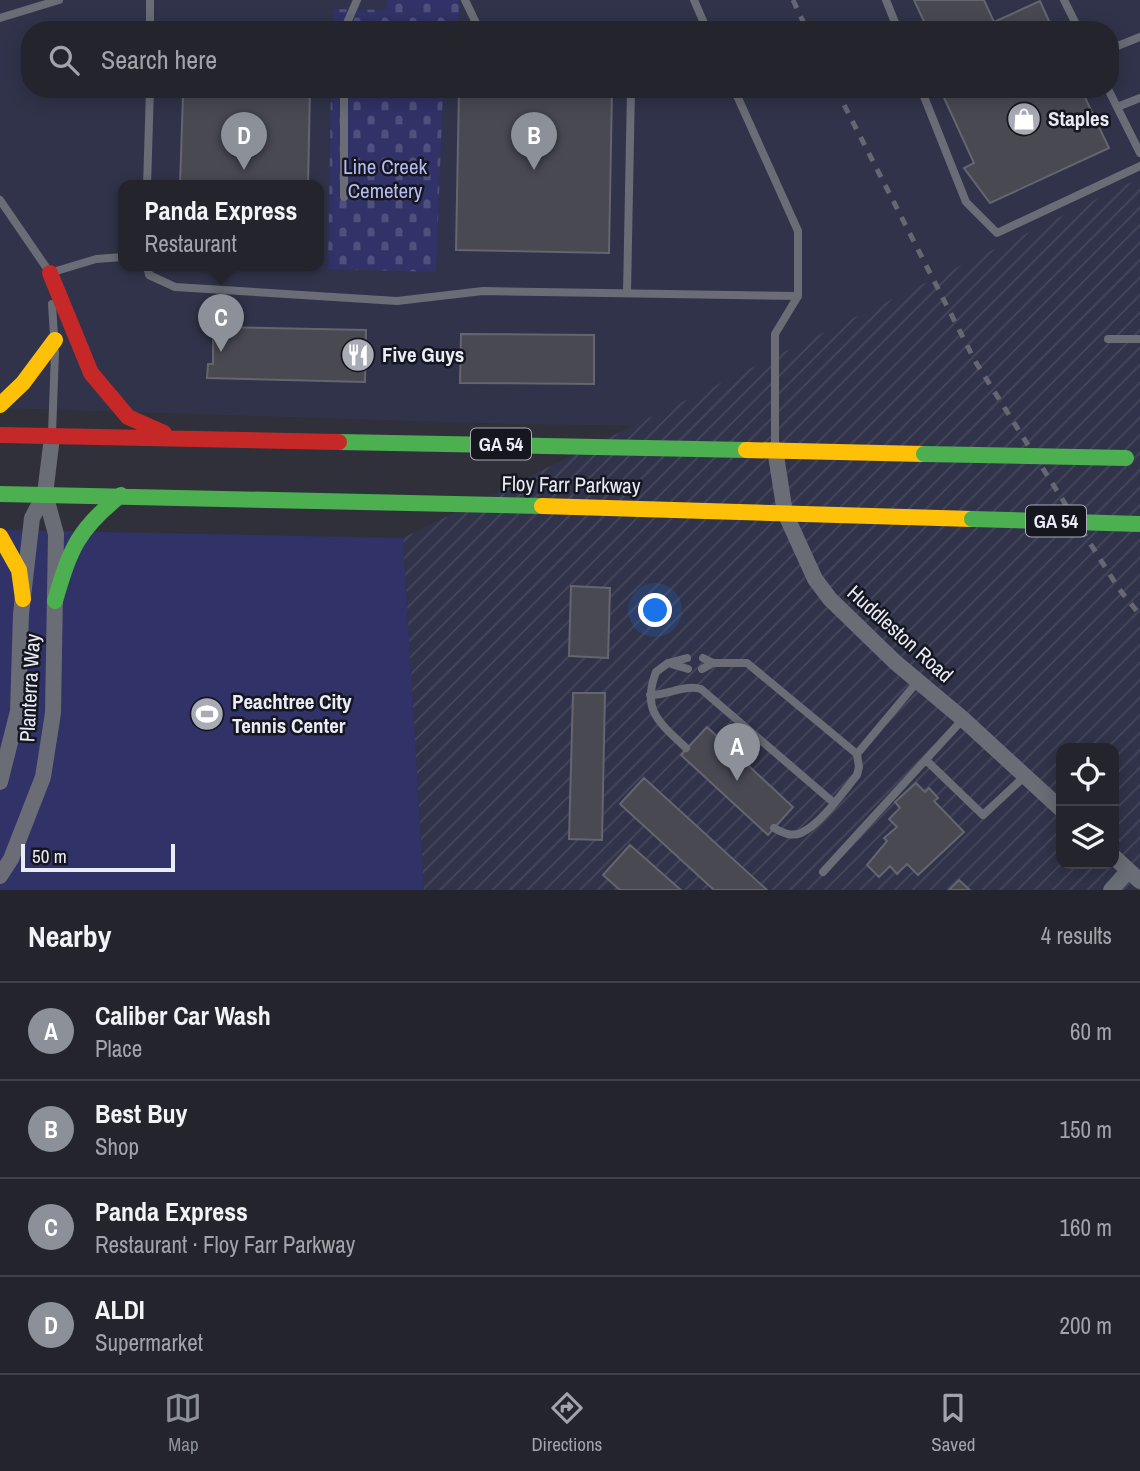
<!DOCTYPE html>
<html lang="en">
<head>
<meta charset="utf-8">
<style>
	body { margin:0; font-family:"Archivo Narrow",sans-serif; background:#2c2c34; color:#f1f3f6 }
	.controls { position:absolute; right:21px; bottom:21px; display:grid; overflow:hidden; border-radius:14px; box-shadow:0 4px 18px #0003 }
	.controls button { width:63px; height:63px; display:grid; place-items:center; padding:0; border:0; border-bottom:2px solid #414148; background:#24242c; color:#f1f3f6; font:35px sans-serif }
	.scale { position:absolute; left:21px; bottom:18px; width:154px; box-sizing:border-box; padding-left:7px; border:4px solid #e9ebf7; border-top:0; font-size:19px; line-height:24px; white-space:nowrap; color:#e9ebf7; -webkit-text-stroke:5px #15161e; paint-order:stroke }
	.you { position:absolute; left:656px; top:611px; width:24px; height:24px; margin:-18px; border:5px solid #fff; border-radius:50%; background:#1a73e8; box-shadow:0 0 0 10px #1a73e833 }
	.badge { display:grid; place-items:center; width:46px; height:46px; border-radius:50%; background:#8c9099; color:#fff; font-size:23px; font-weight:700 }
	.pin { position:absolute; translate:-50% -58px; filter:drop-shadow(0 2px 4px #0008) }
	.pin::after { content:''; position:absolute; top:37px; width:24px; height:21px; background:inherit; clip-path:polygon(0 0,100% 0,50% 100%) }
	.popup { position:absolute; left:118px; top:180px; width:206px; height:91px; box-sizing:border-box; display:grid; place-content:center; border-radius:14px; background:#24242c; filter:drop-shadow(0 2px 5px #0005); font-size:23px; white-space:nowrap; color:#a3a4a9 }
	.popup b { font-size:26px; color:#f1f3f6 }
	.popup::after { content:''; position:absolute; left:50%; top:100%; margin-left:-14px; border:14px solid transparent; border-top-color:#24242c }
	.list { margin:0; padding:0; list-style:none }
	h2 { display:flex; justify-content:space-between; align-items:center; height:91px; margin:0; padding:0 28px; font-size:30px }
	h2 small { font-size:23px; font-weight:400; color:#a3a4a9 }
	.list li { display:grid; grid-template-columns:46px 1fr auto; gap:21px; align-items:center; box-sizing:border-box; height:98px; padding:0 28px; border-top:2px solid #414148 }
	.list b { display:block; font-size:26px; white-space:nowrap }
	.list p { margin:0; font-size:23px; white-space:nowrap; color:#a3a4a9 }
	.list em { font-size:23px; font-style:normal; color:#a3a4a9 }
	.icon { flex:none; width:38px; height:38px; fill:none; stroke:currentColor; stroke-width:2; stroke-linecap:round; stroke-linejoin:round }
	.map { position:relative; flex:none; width:1140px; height:890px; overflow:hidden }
	.search { position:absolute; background:#24242c; box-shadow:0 4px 18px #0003; left:21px; right:21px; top:21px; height:77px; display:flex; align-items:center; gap:18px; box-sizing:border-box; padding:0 24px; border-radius:28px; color:#a3a4a9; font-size:26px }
	.sheet { height:483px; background:#24242c }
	nav { display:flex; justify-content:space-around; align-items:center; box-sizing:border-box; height:98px; border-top:2px solid #414148; background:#24242c; font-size:19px; color:#a3a4a9 }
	nav a { display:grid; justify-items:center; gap:4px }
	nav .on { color:#8c9099 }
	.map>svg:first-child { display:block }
</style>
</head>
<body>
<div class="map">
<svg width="1140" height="890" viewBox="0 0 1140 890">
	<defs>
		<pattern id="industrial-furrows" width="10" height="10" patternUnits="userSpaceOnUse" patternTransform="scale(1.75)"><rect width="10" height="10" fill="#31334a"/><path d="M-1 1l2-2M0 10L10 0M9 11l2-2" fill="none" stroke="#45475c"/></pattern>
		<pattern id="cemetery-stones" width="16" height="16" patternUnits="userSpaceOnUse" patternTransform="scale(1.75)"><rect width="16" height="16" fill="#313267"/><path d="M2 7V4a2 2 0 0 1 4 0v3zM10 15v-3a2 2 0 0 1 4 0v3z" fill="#4f507e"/></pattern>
	</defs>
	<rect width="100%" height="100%" fill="#30303a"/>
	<!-- built -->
	<path fill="#31334a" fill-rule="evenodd" d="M0 0H1140V433L511 424 0 408ZM30 30H1110V89H30ZM123 186H319V266H123Z"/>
	<!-- industrial -->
	<path fill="url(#industrial-furrows)" fill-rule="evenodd" d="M1140 178V890H424L403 538ZM1061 748H1114V864H1061Z"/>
	<!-- grass -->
	<path fill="#313267" d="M0 530 403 538 424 890H0Z"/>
	<!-- cemetery -->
	<path fill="url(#cemetery-stones)" d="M387 0H458L461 6 456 30H333V9L385 10Z
		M331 89H443L436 272 328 269Z"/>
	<!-- building -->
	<path fill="#494952" stroke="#64656e" stroke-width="2" d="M914 0H984L994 22 978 30H928Z
		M1040 1 1053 30H978L994 22Z
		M183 89H267V95H183Z
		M291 89H310L308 186H180L183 95 291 97Z
		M459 89H612L609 253 456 250Z
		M940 89H1081L1109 148 990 203 964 168 974 163Z
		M213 327 366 330 365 382 207 378 208 364H213Z
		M461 334 594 335V384L460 383Z
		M571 586 610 588 608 658 569 656Z
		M573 693H605L602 840 569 839Z
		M707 727 793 807 768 835 681 755Z
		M644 778 767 890H714L620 804Z
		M916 783 925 792 929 788 938 798 934 801 964 832 918 875 907 864 897 874 890 866 879 877 867 865 887 841 884 838 897 827 889 819 900 808 895 802Z
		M630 845 681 890H620L603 875Z
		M959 880 970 890H949Z"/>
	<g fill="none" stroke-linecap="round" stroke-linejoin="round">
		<!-- lane -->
		<path stroke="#6a6c76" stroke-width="8" d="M465 0 477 25 586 30
			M694 0 707 30
			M886 0 898 30
			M1064 0 1079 30
			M0 18 59 0
			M150 30V0
			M344 30 357 0
			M1110 49 1140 37
			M734 89 798 231V296L775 334V448
			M921 89 966 202 997 233 1140 166
			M1108 89 1140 153
			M1117 107 1140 98
			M147 186 150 89
			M344 197V89
			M0 200 48 270
			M147 266 149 275 175 287 397 301 483 291 798 296
			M53 272 96 259 123 257
			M627 293 631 89
			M52 304 54 336
			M1108 339H1140
			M52 434 55 352
			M703 658 713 663H747L857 754 859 767 857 775C843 792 821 824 801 833 791 837 783 833 774 828
			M668 663 688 669
			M702 669 713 663
			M650 695C667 695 687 684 701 689L834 803
			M686 748C660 723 641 711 656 672L668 663 687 658
			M857 754 918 681
			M926 760 983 815 1025 776
			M823 872 963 719"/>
		<!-- street -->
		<path stroke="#6a6c76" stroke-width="16" d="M775 449 785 513 815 579 830 599 895 662 963 719 1061 809
			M0 782 18 711 21 614 32 518 45 494 52 437
			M1114 857 1140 881
			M0 876 11 859 43 777 53 713 56 534 45 494
			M1111 890 1128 871"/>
		<!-- fast -->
		<path stroke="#4caf50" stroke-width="16" d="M339 442 746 450
			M0 494 542 506
			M55 601C70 549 78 529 121 495"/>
		<!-- slow -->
		<path stroke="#ffc107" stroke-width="16" d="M0 405 23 383 55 340
			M746 450 924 454
			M542 506 972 519
			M0 536 19 570 23 599"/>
		<!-- jam -->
		<path stroke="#c62828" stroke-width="16" d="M50 273 91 373 128 417 164 433
			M0 435 339 442"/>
		<!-- rail -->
		<path stroke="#666770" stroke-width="5" stroke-dasharray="9 9" stroke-linecap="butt" d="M793 0 807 30
			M836 89 975 361 1119 589 1140 615"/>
		<!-- fast-bridge -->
		<path stroke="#4caf50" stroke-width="16" d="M924 454 1126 458
			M972 519 1140 524"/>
	</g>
	<!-- icons -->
	<defs>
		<g id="shop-disc" transform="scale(1.75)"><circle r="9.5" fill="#a8aab5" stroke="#15161e"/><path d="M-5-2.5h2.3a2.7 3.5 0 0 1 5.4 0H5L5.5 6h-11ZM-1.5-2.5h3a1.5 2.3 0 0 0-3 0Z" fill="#fff"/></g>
		<g id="restaurant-disc" transform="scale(1.75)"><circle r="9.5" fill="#a8aab5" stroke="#15161e"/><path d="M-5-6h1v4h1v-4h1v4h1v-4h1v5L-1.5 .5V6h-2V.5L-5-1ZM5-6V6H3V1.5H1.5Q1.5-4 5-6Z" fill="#fff"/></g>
		<g id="stadium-disc" transform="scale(1.75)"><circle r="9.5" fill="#a8aab5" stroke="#15161e"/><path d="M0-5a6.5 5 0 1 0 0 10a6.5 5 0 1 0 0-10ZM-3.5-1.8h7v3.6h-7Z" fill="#fff"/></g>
	</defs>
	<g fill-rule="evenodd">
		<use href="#shop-disc" x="1024" y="119"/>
		<use href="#restaurant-disc" x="358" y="355"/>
		<use href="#stadium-disc" x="207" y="714"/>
	</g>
	<g text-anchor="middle" stroke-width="5" stroke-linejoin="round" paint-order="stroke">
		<!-- shield labels -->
		<g fill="#15161e" stroke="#a9abb6" stroke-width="2">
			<rect x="471" y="428.5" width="60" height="31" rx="5"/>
			<rect x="1026" y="505.5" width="60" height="31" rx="5"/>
		</g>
		<g font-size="19" font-weight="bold" fill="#e9ebf7">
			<text x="501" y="451">GA 54</text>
			<text x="1056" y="528">GA 54</text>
		</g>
		<!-- poi labels -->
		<g font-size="21" font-weight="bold" fill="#e9ebf7" stroke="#15161e" text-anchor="start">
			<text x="1048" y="126">Staples</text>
			<text x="382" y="362">Five Guys</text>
			<text x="232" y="709">Peachtree City<tspan x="232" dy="24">Tennis Center</tspan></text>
		</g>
		<!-- park labels -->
		<g font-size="21" fill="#b5bbf5" stroke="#15161e">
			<text x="385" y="174">Line Creek<tspan x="385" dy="24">Cemetery</tspan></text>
		</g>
		<!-- street labels -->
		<g font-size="21" fill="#e9ebf7" stroke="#15161e">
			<text transform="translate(571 485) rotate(1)" y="7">Floy Farr Parkway</text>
			<text transform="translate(900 634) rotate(42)" y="7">Huddleston Road</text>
			<text transform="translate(30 688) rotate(-87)" y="7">Planterra Way</text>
		</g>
	</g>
</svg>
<div class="controls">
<button><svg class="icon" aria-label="locate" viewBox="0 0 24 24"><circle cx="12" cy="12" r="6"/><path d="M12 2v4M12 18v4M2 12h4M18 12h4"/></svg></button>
<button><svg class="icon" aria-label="layers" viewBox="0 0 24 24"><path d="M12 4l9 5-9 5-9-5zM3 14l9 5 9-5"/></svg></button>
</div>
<div class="scale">50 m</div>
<div class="you"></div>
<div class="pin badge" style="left:737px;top:781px">A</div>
<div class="pin badge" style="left:534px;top:170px">B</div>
<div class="pin badge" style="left:221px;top:352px">C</div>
<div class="popup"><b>Panda Express</b>Restaurant</div>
<div class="pin badge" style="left:244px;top:170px">D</div>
<div class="search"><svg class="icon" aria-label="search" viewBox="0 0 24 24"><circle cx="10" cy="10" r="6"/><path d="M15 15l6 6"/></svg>Search here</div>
</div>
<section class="sheet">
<h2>Nearby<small>4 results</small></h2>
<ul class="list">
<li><span class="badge">A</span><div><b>Caliber Car Wash</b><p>Place</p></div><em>60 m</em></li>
<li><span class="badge">B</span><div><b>Best Buy</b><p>Shop</p></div><em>150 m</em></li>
<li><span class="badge">C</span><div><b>Panda Express</b><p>Restaurant · Floy Farr Parkway</p></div><em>160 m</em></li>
<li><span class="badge">D</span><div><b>ALDI</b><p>Supermarket</p></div><em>200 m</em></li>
</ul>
</section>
<nav>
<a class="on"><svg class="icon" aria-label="map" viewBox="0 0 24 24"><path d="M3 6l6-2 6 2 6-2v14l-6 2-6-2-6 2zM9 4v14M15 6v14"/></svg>Map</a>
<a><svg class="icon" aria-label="directions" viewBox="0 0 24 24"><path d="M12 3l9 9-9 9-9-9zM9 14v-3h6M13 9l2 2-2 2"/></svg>Directions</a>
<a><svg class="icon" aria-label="saved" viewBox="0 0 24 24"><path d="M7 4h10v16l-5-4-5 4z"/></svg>Saved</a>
</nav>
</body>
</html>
